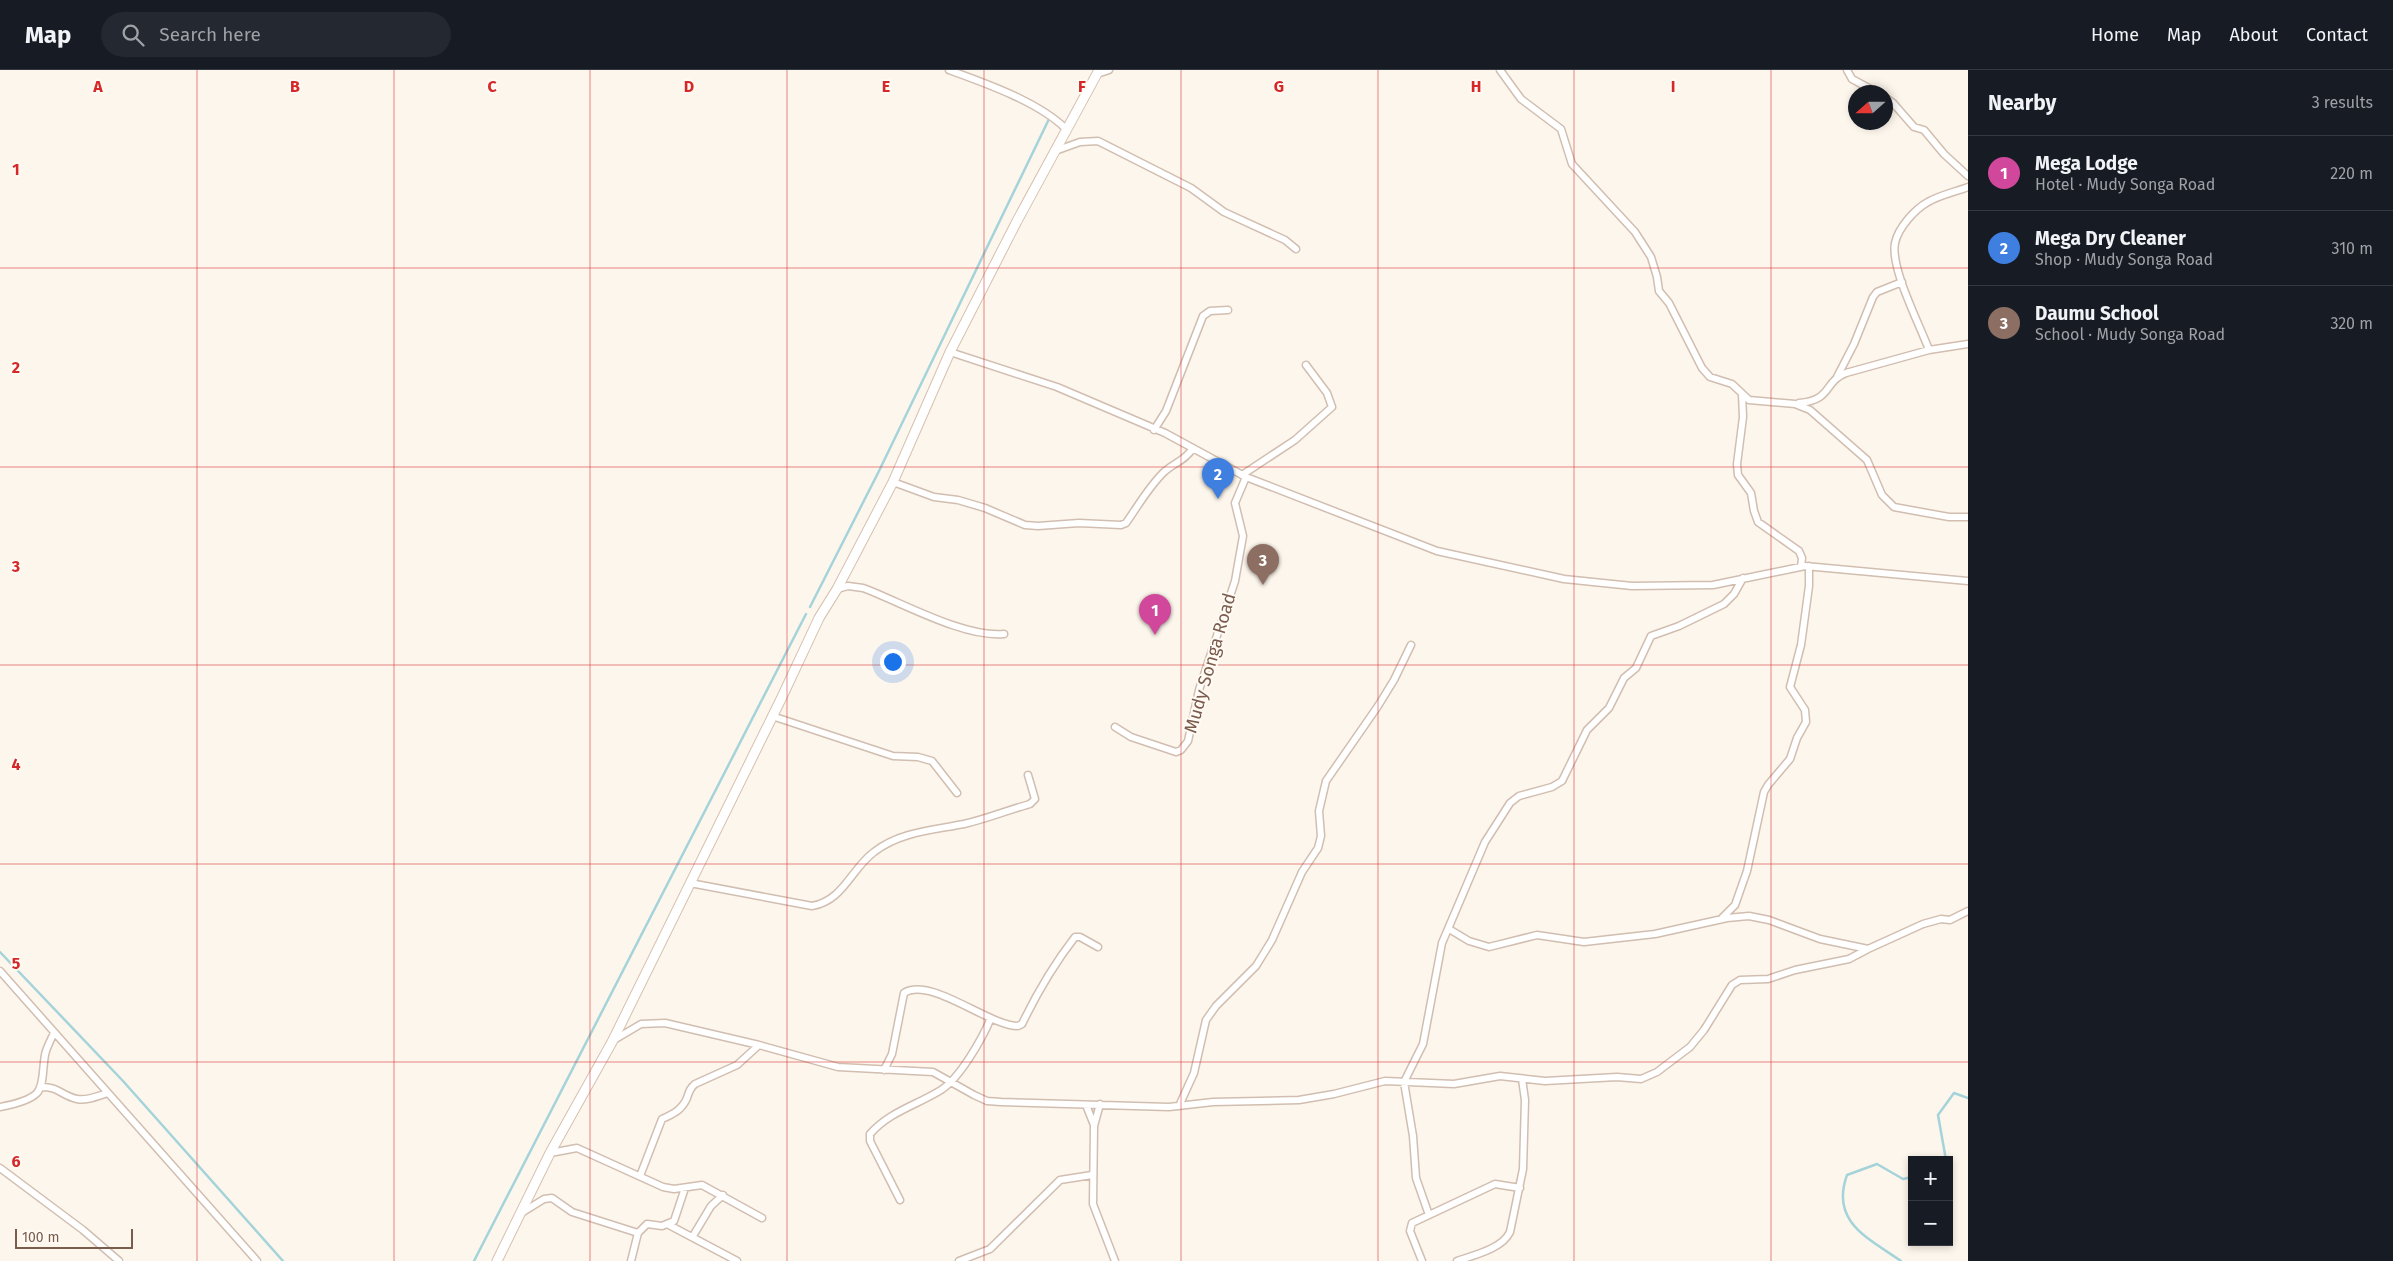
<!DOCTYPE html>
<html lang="en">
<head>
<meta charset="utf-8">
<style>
	body { margin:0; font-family:"Fira Sans",sans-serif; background:#242831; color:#f1f3f6 }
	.controls { position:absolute; right:15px; bottom:15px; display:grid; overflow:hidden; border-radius:0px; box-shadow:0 2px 8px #0003 }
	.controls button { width:45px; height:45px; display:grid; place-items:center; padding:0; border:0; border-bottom:1px solid #363941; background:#171b24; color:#f1f3f6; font:25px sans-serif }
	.compass { position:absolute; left:1848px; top:15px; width:45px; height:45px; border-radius:50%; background:#171b24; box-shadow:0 2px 8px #0003; rotate:249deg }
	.scale { position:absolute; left:15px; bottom:12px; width:118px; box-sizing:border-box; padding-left:5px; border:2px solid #7a5c4d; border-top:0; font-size:14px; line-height:18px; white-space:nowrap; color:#7a5c4d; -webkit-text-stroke:4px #fffaf3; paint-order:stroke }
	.you { position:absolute; left:892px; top:591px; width:18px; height:18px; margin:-12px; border:4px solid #fff; border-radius:50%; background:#1a73e8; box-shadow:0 0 0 8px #1a73e833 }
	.badge { display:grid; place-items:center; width:32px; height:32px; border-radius:50%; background:#0b8043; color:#fff; font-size:16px; font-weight:700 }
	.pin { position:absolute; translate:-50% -41px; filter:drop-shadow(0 1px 2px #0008) }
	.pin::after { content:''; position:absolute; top:26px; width:18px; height:15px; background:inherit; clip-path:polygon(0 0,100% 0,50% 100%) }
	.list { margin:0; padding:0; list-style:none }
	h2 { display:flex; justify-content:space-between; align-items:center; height:65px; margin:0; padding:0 20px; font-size:21px }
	h2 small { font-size:16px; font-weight:400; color:#9ea1a6 }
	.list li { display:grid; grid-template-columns:32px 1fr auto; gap:15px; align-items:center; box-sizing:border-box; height:75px; padding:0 20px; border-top:1px solid #363941 }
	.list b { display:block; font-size:19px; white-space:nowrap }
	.list p { margin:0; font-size:16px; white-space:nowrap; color:#9ea1a6 }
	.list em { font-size:16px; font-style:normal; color:#9ea1a6 }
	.icon { flex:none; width:28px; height:28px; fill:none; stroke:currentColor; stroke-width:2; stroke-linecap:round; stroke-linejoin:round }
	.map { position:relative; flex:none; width:1968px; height:1191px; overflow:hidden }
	header { display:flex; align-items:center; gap:30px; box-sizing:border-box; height:70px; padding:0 25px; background:#171b24; border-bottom:1px solid #363941 }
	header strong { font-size:24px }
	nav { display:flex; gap:28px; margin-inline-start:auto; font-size:18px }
	.search { width:350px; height:45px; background:#242831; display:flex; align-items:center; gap:12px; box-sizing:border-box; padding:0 18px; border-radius:28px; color:#9ea1a6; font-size:19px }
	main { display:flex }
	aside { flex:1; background:#171b24 }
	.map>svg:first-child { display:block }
</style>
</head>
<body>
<header>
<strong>Map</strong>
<div class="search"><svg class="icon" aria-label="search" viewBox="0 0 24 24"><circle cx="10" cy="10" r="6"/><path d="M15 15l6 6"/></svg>Search here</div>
<nav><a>Home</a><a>Map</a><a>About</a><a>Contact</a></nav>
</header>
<main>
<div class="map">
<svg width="1968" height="1191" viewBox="0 0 1968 1191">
	<rect width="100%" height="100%" fill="#fdf6ec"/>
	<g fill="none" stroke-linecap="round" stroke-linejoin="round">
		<!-- stream -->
		<path stroke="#a5d3da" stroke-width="2.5" d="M810 537 878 403 1049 49
			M0 882 123 1011 283 1191
			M1946 1090 1938 1045 1954 1023 1968 1028
			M474 1191 806 544
			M1901 1191C1868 1168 1830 1152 1847 1105L1877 1094 1903 1109 1912 1107"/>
		<!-- street casing -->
		<g stroke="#d1beb0" stroke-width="9">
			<path id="street" d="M949 0C985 13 1039 32 1066 59
				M1500 0 1521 29 1561 59 1572 94 1635 162 1651 187 1657 207 1659 221 1669 233 1702 298 1710 307 1732 314 1749 330 1795 334 1810 340 1867 390 1882 425 1894 437 1949 447H1968
				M1847 0 1852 9 1876 22
				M1097 4 1109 0
				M1886 28 1893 33 1914 57 1924 60 1944 84 1968 106
				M1055 81 1080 72 1098 71 1191 118 1224 142 1285 170 1296 179
				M1929 280C1920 255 1890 198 1895 173 1898 158 1915 139 1928 132 1940 125 1955 122 1968 117
				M950 282 1057 317 1165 363 1246 407 1437 481 1564 509 1632 516 1713 515 1805 496 1968 511
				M1837 307 1854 274 1873 227 1877 222 1902 212
				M1742 324 1743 347 1737 394 1738 405 1751 423 1754 441 1758 452 1799 481 1802 488 1801 497
				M1799 333C1833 330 1823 312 1846 303L1929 280 1968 274
				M1154 360 1166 341 1203 246 1210 241 1228 240
				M1242 405 1295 370 1332 337 1327 323 1306 295
				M893 412 934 427 958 430 985 438 1025 455 1038 456 1079 453 1121 455 1126 453C1138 436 1148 418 1163 403 1173 393 1185 391 1193 378
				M837 519 848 516 863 518C901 532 964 568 1004 564
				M772 646 893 686 918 687 932 691 957 723
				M1115 657 1131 667 1176 682 1181 680 1188 671 1199 620 1235 511 1243 466 1235 433 1246 407
				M690 813 812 836C843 831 851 799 874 782 899 762 933 760 964 754 986 749 1008 740 1030 734L1035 729 1028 705
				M1722 848 1735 835 1747 801 1764 722 1768 715 1790 689 1797 668 1806 652 1805 640 1790 617 1801 575 1809 516V496
				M1449 859 1469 871 1489 877 1537 865 1584 872 1655 864 1727 848 1749 846 1769 850 1820 869 1868 879 1923 854 1941 849 1950 850 1968 841
				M0 901 257 1191
				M614 970 641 954 665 953 759 975 838 997 933 1002 974 1025 987 1031 1001 1032 1169 1037 1213 1032 1299 1030 1334 1024 1385 1011 1454 1014 1500 1006 1545 1011 1617 1007 1641 1009 1657 1002 1690 977 1704 960 1732 915 1740 910 1768 909 1795 900 1849 889 1868 879
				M884 1000 892 984 904 923C930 906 989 956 1018 956L1022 954C1037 923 1054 894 1075 867H1080L1098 877
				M40 1017C58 1016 62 1026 77 1029 87 1031 98 1026 108 1023
				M1100 1034 1094 1056 1093 1134 1115 1191
				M1086 1035 1094 1055
				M1179 1036 1194 1003 1206 950 1216 936 1256 896 1272 870 1302 802 1318 778 1321 766 1319 741 1326 711 1378 636 1394 610 1411 575
				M0 1037C11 1035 29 1031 37 1023 45 1014 42 993 46 981 48 975 51 969 54 963
				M550 1083 577 1078 663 1117 674 1119 702 1115 762 1148
				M0 1098 83 1160 119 1191
				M640 1106 662 1049C673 1044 682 1040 687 1028 689 1022 690 1018 695 1014L737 995 759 975
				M900 1130 870 1071V1064C889 1042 917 1035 941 1020 960 1008 982 969 991 948
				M523 1142 544 1129 552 1128 572 1142 638 1163
				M1429 1145 1416 1108 1413 1066 1404 1012 1423 974 1442 873 1485 772 1510 733 1519 726 1552 717 1562 711 1587 660 1609 638 1624 608 1636 598 1651 566 1679 556 1724 534 1734 524 1743 508
				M669 1155 737 1191
				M693 1166 711 1136 723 1125
				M631 1191 638 1163 647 1154 662 1156 674 1151 685 1118
				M959 1191 990 1179 1060 1110 1092 1105
				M1422 1191 1410 1161 1412 1153 1495 1114 1520 1118
				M1457 1191C1474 1185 1502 1179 1510 1162L1523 1099 1525 1030 1522 1009"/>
		</g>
		<!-- secondary casing -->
		<g stroke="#d6c0b0" stroke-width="11">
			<path id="secondary" d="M497 1191 550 1083 612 972 782 627 819 548 837 519 893 412 950 282 1017 151 1099 0"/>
		</g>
		<!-- street -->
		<use href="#street" stroke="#fff" stroke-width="6"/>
		<!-- secondary -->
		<use href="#secondary" stroke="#fff" stroke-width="9"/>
	</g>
	<!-- grid -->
	<path fill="none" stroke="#d62828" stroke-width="1" stroke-opacity="0.55" d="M197 0V1191M394 0V1191M590 0V1191M787 0V1191M984 0V1191M1181 0V1191M1378 0V1191M1574 0V1191M1771 0V1191M0 198H1968M0 397H1968M0 595H1968M0 794H1968M0 992H1968"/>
	<g text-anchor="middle" stroke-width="4" stroke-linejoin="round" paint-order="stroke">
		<!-- street labels -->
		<g font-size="18" fill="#7a5c4d" stroke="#fffaf3">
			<text transform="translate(1210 593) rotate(-74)" y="6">Mudy Songa Road</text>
		</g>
	</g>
	<g font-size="16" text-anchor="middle" font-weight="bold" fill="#d62828" stroke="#fffaf3" stroke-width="4" stroke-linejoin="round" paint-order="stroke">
		<text x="98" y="22">A</text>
		<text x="295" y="22">B</text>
		<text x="492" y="22">C</text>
		<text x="689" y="22">D</text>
		<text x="886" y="22">E</text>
		<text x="1082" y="22">F</text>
		<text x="1279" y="22">G</text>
		<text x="1476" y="22">H</text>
		<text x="1673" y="22">I</text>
		<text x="16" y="105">1</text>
		<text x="16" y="303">2</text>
		<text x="16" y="502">3</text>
		<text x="16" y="700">4</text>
		<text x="16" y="899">5</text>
		<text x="16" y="1097">6</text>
	</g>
</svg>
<div class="controls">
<button>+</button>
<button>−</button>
</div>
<svg class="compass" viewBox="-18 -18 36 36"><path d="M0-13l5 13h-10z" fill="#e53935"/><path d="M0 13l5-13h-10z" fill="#9ea1a6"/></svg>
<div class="scale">100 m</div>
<div class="you"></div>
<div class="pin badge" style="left:1155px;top:565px;background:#d1479c">1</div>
<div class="pin badge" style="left:1218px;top:429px;background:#3f7fe0">2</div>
<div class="pin badge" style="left:1263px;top:515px;background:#8d6e63">3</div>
</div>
<aside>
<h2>Nearby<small>3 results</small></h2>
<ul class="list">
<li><span class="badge" style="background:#d1479c">1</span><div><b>Mega Lodge</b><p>Hotel · Mudy Songa Road</p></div><em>220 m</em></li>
<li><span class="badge" style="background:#3f7fe0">2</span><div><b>Mega Dry Cleaner</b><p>Shop · Mudy Songa Road</p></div><em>310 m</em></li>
<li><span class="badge" style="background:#8d6e63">3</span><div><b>Daumu School</b><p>School · Mudy Songa Road</p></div><em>320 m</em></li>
</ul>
</aside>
</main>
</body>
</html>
